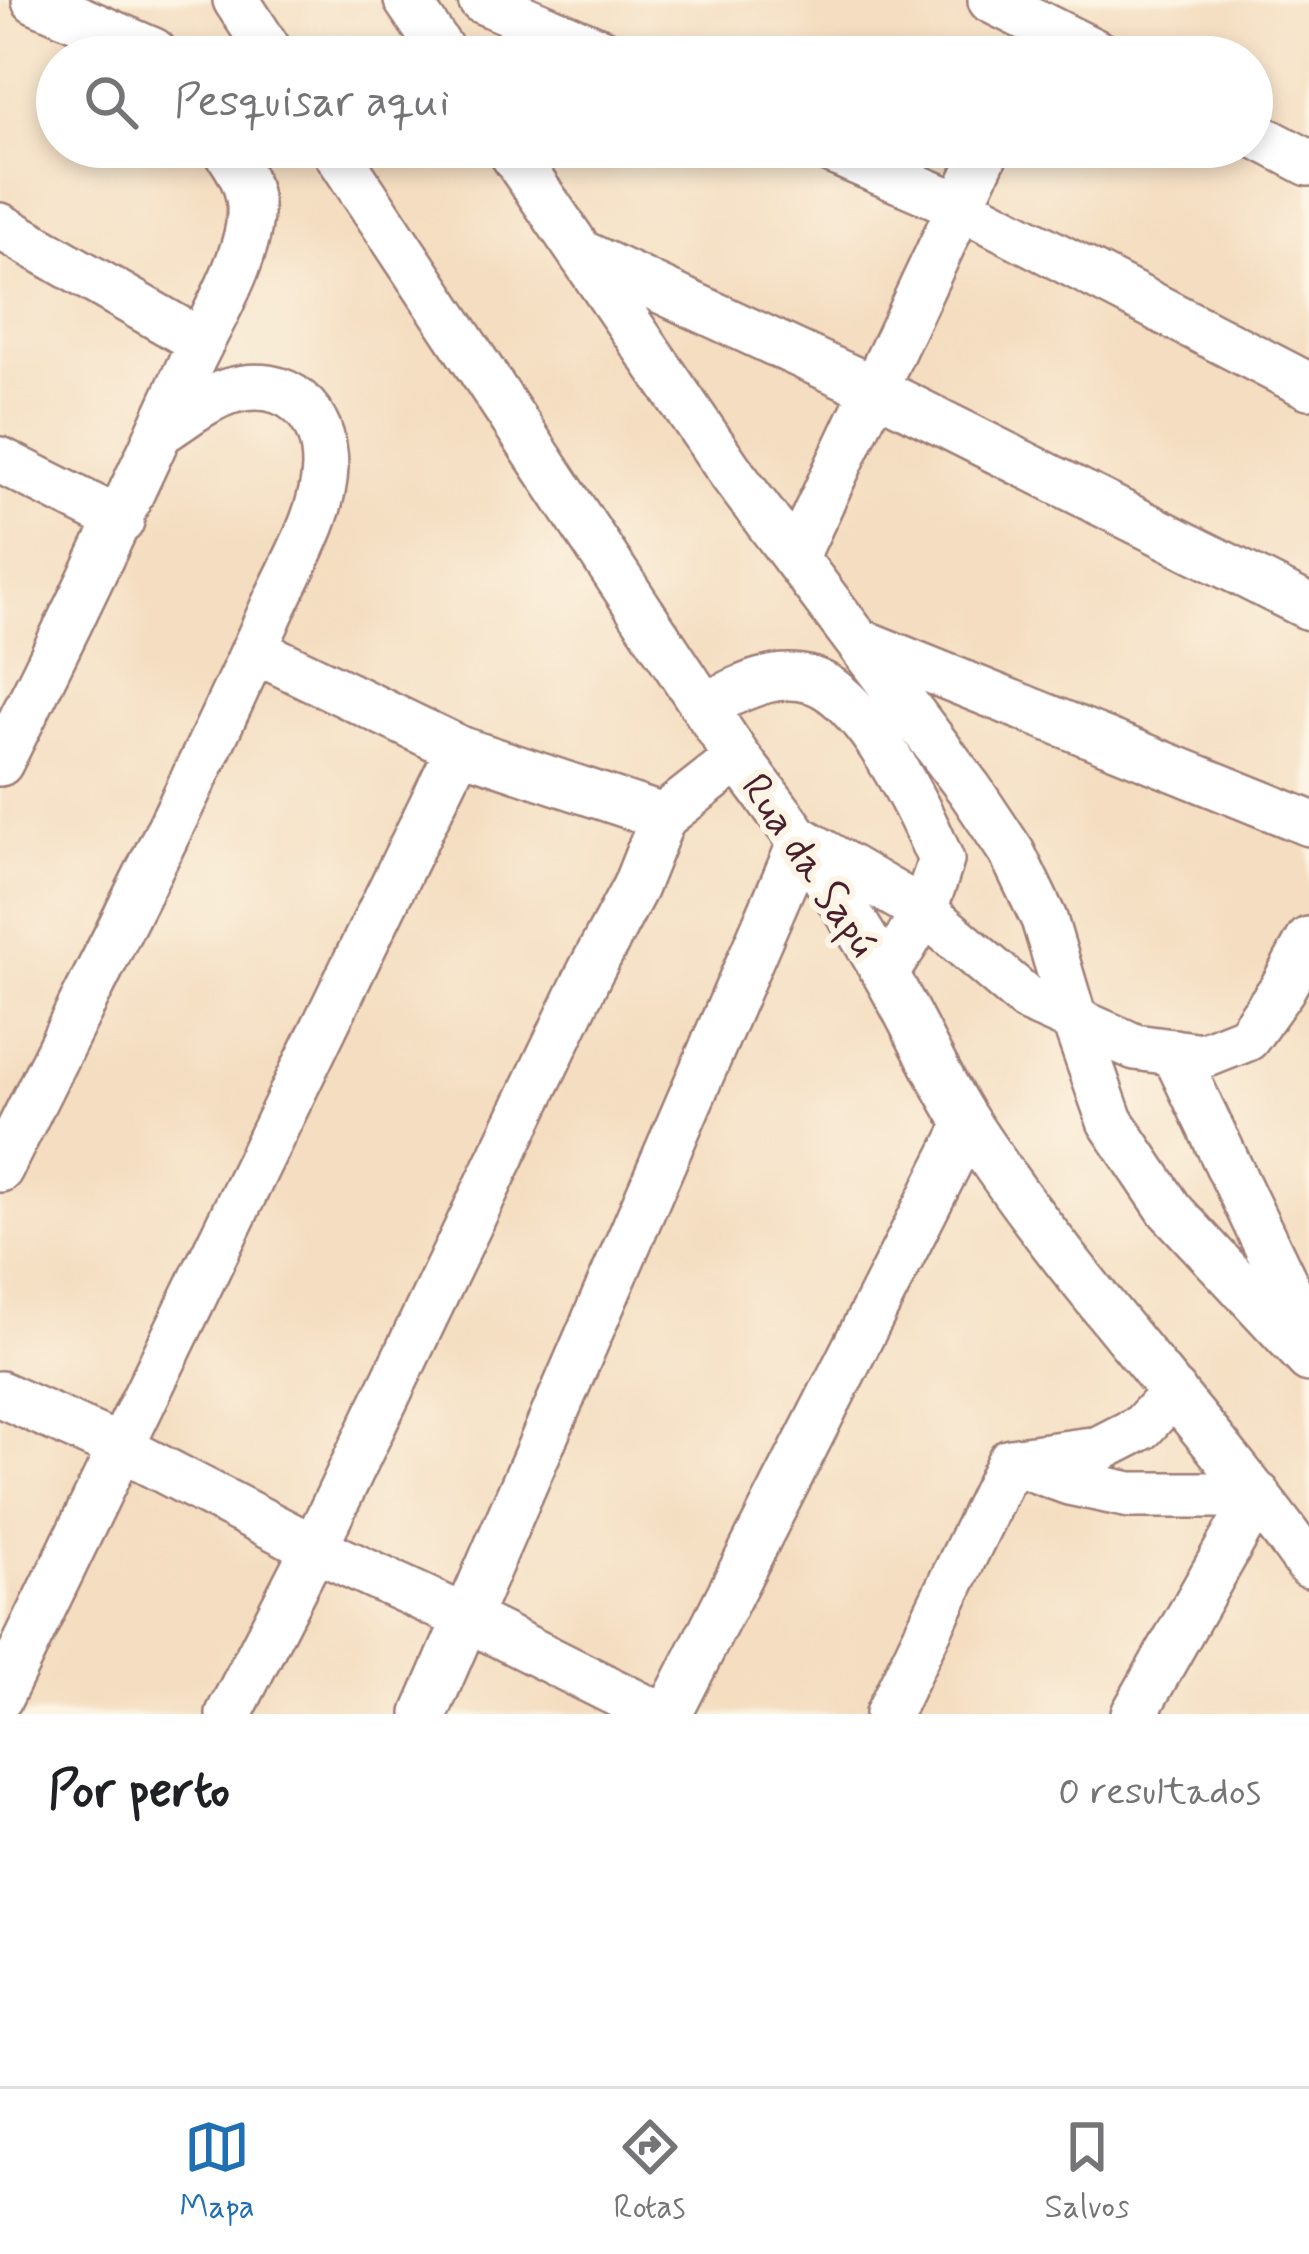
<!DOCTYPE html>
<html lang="pt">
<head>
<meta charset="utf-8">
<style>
	body { margin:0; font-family:Mynerve,sans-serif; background:#f6f6f6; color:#202124 }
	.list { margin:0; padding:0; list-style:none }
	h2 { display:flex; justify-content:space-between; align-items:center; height:156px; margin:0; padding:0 48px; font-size:51px }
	h2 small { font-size:39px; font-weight:400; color:#757577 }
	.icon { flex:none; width:66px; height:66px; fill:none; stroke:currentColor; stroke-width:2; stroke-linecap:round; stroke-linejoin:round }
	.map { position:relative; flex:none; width:1309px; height:1714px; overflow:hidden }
	.search { position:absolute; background:#fff; box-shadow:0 6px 18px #0003; left:36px; right:36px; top:36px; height:132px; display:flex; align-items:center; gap:30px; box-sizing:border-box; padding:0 42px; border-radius:66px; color:#757577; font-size:45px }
	.sheet { height:372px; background:#fff }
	nav { display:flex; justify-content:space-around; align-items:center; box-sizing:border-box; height:168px; border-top:3px solid #e0e0e0; background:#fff; font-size:33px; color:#757577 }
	nav a { display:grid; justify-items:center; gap:6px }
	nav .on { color:#1f6fb2 }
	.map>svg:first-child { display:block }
</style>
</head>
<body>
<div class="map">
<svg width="1309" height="1714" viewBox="0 0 1309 1714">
	<rect width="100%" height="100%" fill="#fcf5e5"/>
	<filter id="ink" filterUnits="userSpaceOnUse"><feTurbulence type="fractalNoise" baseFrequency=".00833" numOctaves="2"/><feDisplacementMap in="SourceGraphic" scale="24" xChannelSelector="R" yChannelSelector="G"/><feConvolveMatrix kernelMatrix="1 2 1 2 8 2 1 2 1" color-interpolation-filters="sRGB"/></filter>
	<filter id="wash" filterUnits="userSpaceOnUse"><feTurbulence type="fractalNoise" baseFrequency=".004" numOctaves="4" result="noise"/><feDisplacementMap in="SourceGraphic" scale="48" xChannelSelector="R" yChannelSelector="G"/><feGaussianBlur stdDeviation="2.7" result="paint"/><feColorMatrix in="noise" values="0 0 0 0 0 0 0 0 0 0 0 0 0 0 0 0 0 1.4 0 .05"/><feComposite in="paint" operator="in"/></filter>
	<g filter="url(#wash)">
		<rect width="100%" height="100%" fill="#f4ddc0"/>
	</g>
	<g filter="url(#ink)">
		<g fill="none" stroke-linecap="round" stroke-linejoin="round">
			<!-- minor casing -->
			<g stroke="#9f7e76" stroke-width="50">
				<path id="minor" d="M35 0 153 51
					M236 0 273 57
					M407 0 446 57
					M481 0 614 57
					M991 0 1105 57
					M1252 133 1309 163
					M333 147 738 758C792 827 842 898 886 975 915 1025 938 1079 969 1126 1071 1281 1200 1415 1309 1565
					M508 147 734 477 970 790 1012 853 1044 919 1074 1019 1110 1121 1170 1210 1309 1359
					M823 147 960 206 1309 386
					M0 226 201 342
					M583 254 876 390 1309 607
					M0 460 121 521
					M795 558 988 147
					M861 642 1309 823
					M254 650 459 749 663 817
					M704 706C737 690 773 669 811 680 865 695 920 811 941 860 928 903 914 936 885 972
					M0 763C66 632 129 500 189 367 209 323 253 253 250 205 248 182 237 165 224 147
					M1174 1052 1309 1334
					M0 1169C91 984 188 800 271 612 290 569 324 515 325 467 325 411 287 375 230 391 206 398 181 419 160 432
					M0 1394 119 1447 314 1548 468 1619 658 1714
					M1020 1464 1069 1482 1130 1495H1258
					M0 1697 459 749
					M229 1714 314 1548 590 972 635 887 663 817 738 758
					M425 1714 802 840 925 912 1027 999 1135 1047 1202 1056 1247 1038 1282 989 1309 940
					M669 1714 968 1125
					M888 1714 1010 1461 1099 1449 1142 1427 1174 1392
					M1134 1714 1258 1495"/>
			</g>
			<!-- minor -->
			<use href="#minor" stroke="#fff" stroke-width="45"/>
		</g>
	</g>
	<g text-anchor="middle" stroke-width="12" stroke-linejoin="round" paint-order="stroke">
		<!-- street labels -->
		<g font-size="42" fill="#4a1f2b" stroke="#fcf5e5">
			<text transform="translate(811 864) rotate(56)" y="15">Rua da Sapú</text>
		</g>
	</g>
</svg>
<div class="search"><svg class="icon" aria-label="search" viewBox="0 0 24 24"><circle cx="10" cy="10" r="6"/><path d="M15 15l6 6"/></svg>Pesquisar aqui</div>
</div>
<section class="sheet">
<h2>Por perto<small>0 resultados</small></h2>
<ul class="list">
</ul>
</section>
<nav>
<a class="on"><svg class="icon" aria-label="map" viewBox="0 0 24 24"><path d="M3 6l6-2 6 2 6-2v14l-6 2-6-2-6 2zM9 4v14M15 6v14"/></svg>Mapa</a>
<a><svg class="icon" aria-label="directions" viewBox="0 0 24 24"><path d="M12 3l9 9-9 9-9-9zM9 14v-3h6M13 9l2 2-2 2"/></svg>Rotas</a>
<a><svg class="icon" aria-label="saved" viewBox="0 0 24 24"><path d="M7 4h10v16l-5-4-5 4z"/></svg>Salvos</a>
</nav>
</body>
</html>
